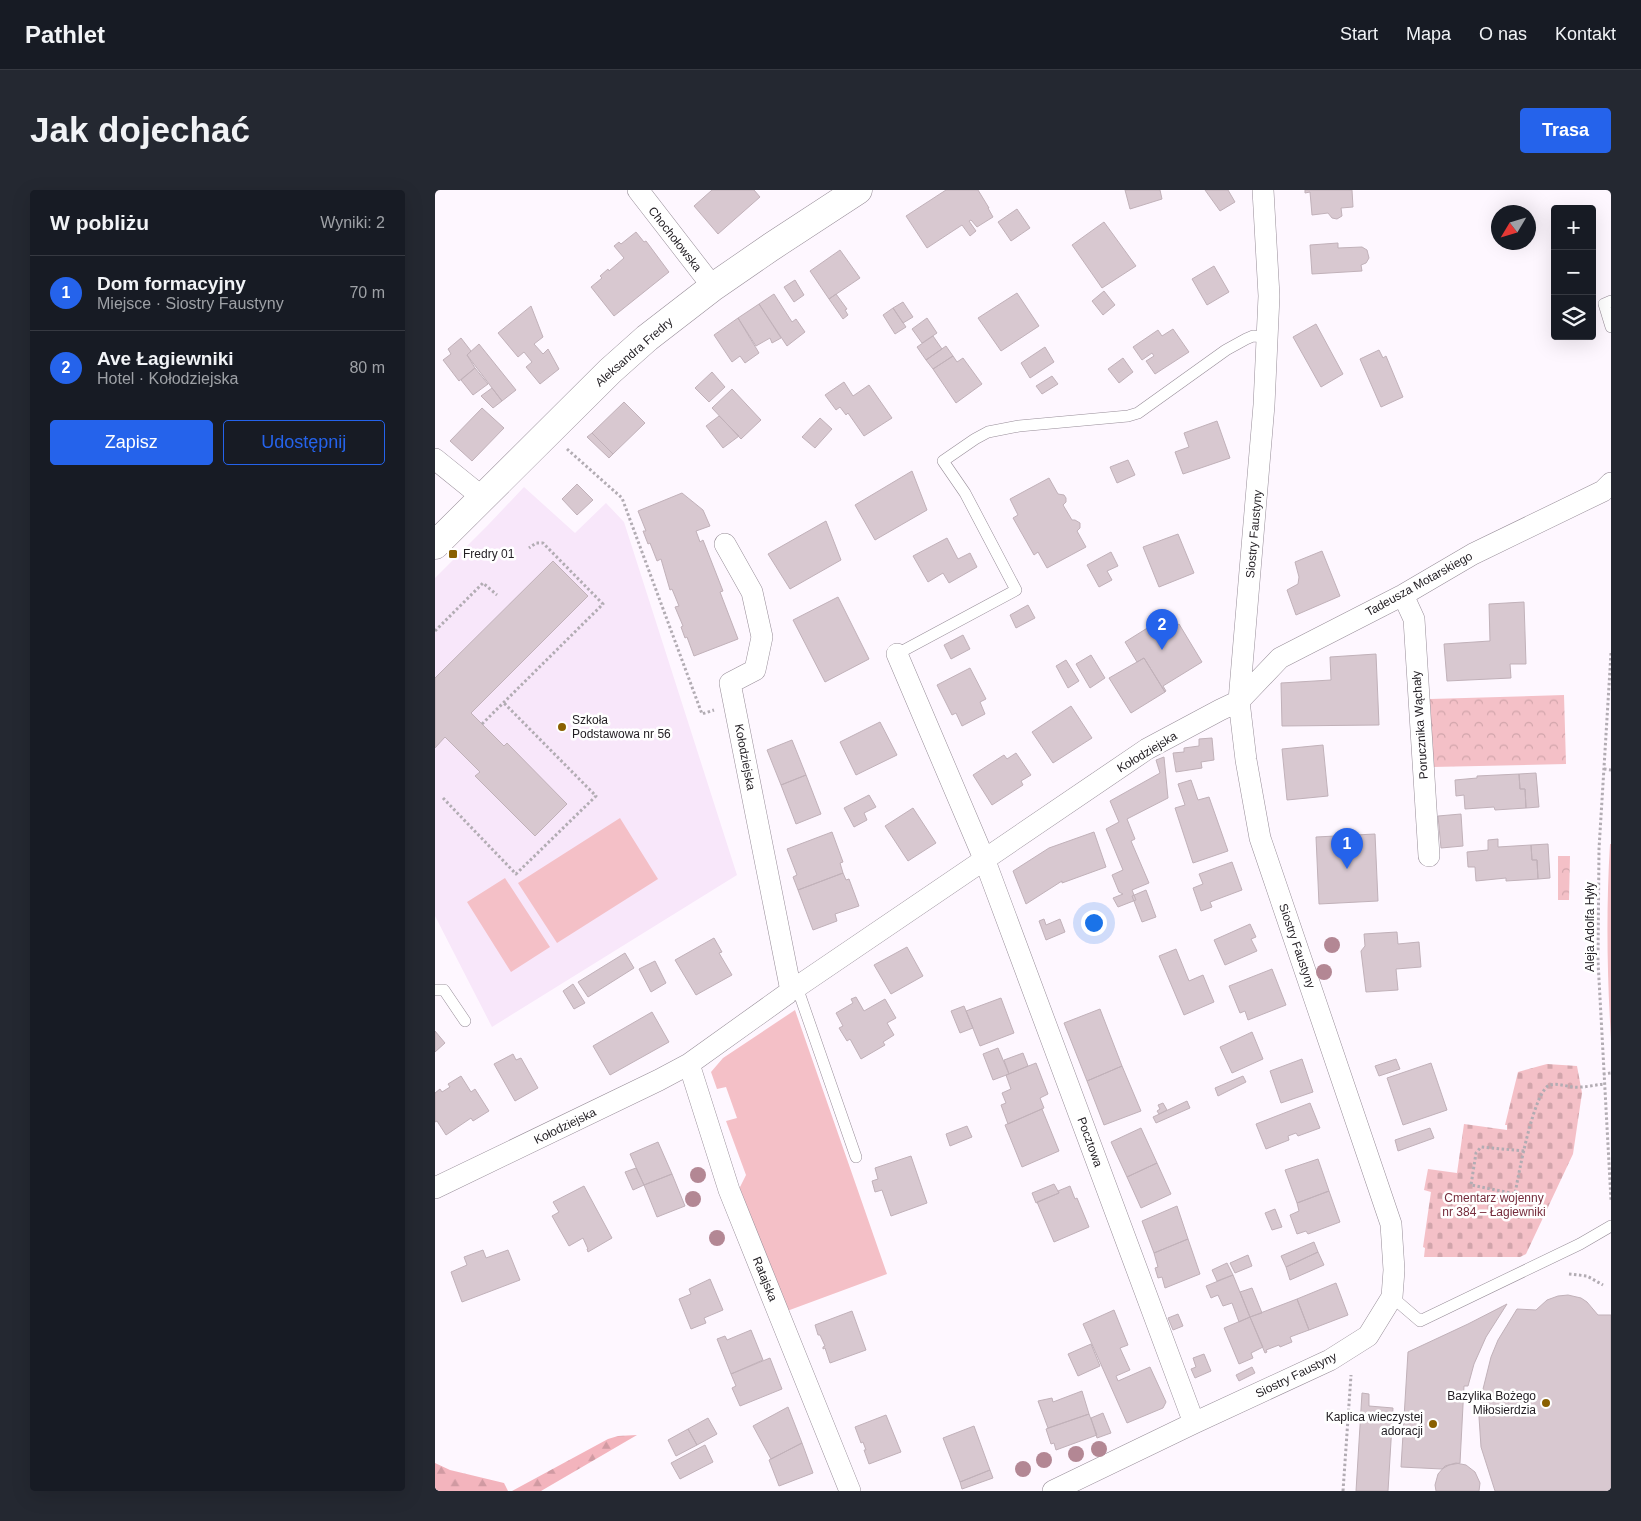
<!DOCTYPE html>
<html lang="pl">
<head>
<meta charset="utf-8">
<style>
	body { margin:0; font-family:Helvetica,sans-serif; background:#242831; color:#f1f3f6 }
	.controls { position:absolute; right:15px; top:15px; display:grid; overflow:hidden; border-radius:5px; box-shadow:0 5px 20px #0002 }
	.controls button { width:45px; height:45px; display:grid; place-items:center; padding:0; border:0; border-bottom:1px solid #363941; background:#171b24; color:#f1f3f6; font:25px sans-serif }
	.compass { position:absolute; left:1056px; top:15px; width:45px; height:45px; border-radius:50%; background:#171b24; box-shadow:0 5px 20px #0002; rotate:232deg }
	.you { position:absolute; left:658px; top:732px; width:18px; height:18px; margin:-12px; border:4px solid #fff; border-radius:50%; background:#1a73e8; box-shadow:0 0 0 8px #1a73e833 }
	.badge { display:grid; place-items:center; width:32px; height:32px; border-radius:50%; background:#2563eb; color:#fff; font-size:16px; font-weight:700 }
	.pin { position:absolute; translate:-50% -41px; filter:drop-shadow(0 1px 2px #0008) }
	.pin::after { content:''; position:absolute; top:26px; width:18px; height:15px; background:inherit; clip-path:polygon(0 0,100% 0,50% 100%) }
	.list { margin:0; padding:0; list-style:none }
	h2 { display:flex; justify-content:space-between; align-items:center; height:65px; margin:0; padding:0 20px; font-size:21px }
	h2 small { font-size:16px; font-weight:400; color:#9ea1a6 }
	.list li { display:grid; grid-template-columns:32px 1fr auto; gap:15px; align-items:center; box-sizing:border-box; height:75px; padding:0 20px; border-top:1px solid #363941 }
	.list b { display:block; font-size:19px; white-space:nowrap }
	.list p { margin:0; font-size:16px; white-space:nowrap; color:#9ea1a6 }
	.list em { font-size:16px; font-style:normal; color:#9ea1a6 }
	.actions { display:flex; gap:10px; padding:15px 20px }
	.actions a { flex:1; padding:11px 0; border:1px solid #2563eb; border-radius:5px; text-align:center; font-size:18px; color:#2563eb }
	.actions .main { background:#2563eb; color:#fff }
	.icon { flex:none; width:28px; height:28px; fill:none; stroke:currentColor; stroke-width:2; stroke-linecap:round; stroke-linejoin:round }
	.map { position:relative; flex:none; width:1176px; height:1301px; overflow:hidden; border-radius:5px }
	header { display:flex; align-items:center; gap:30px; box-sizing:border-box; height:70px; padding:0 25px; background:#171b24; border-bottom:1px solid #363941 }
	header strong { font-size:24px }
	nav { display:flex; gap:28px; margin-inline-start:auto; font-size:18px }
	.intro { display:flex; align-items:center; justify-content:space-between; box-sizing:border-box; height:120px; padding:0 30px }
	h1 { margin:0; font-size:35px }
	.button { padding:12px 22px; border-radius:5px; background:#2563eb; color:#fff; font-size:18px; font-weight:700 }
	main { display:flex; gap:30px; padding:0 30px }
	aside { flex:1; background:#171b24; border-radius:5px; box-shadow:0 5px 20px #0002 }
	.map>svg:first-child { display:block }
</style>
</head>
<body>
<header>
<strong>Pathlet</strong>
<nav><a>Start</a><a>Mapa</a><a>O nas</a><a>Kontakt</a></nav>
</header>
<div class="intro"><h1>Jak dojechać</h1><a class="button">Trasa</a></div>
<main>
<aside>
<h2>W pobliżu<small>Wyniki: 2</small></h2>
<ul class="list">
<li><span class="badge">1</span><div><b>Dom formacyjny</b><p>Miejsce · Siostry Faustyny</p></div><em>70 m</em></li>
<li><span class="badge">2</span><div><b>Ave Łagiewniki</b><p>Hotel · Kołodziejska</p></div><em>80 m</em></li>
</ul>
<div class="actions"><a class="main">Zapisz</a><a>Udostępnij</a></div>
</aside>
<div class="map">
<svg width="1176" height="1301" viewBox="0 0 1176 1301">
	<defs>
		<pattern id="forest-firs" width="22" height="20" patternUnits="userSpaceOnUse" patternTransform="scale(1.25)"><rect width="22" height="20" fill="#f3b4bd"/><path d="M5 1l3.5 6h-7zM16 11l3.5 6h-7z" fill="#d09aa2"/></pattern>
		<pattern id="cemetery-stones" width="16" height="16" patternUnits="userSpaceOnUse" patternTransform="scale(1.25)"><rect width="16" height="16" fill="#f4c0c7"/><path d="M2 7V4a2 2 0 0 1 4 0v3zM10 15v-3a2 2 0 0 1 4 0v3z" fill="#d1a5ab"/></pattern>
		<pattern id="park-crowns" width="20" height="18" patternUnits="userSpaceOnUse" patternTransform="scale(1.25)"><rect width="20" height="18" fill="#f4c0c7"/><path d="M2 6a3 3 0 1 1 6 0M12 15a3 3 0 1 1 6 0" fill="none" stroke="#d1a5ab"/></pattern>
	</defs>
	<rect width="100%" height="100%" fill="#fef7ff"/>
	<!-- built -->
	<path fill="#f8e7fa" d="M89 297 140 343 171 313 189 332 302 685 57 837 0 726V388L53 335Z"/>
	<!-- green -->
	<path fill="#f4c0c7" d="M185 628 223 689 122 753 83 693Z
		M1175 654H1176V849C1172 784 1171 719 1175 654Z
		M70 688 115 757 76 782 32 712Z
		M360 820 452 1084 352 1121 304 999 311 985 291 931 302 928 291 897 282 899 276 882 288 868Z"/>
	<!-- forest -->
	<path fill="url(#forest-firs)" d="M202 1245 106 1301H77L173 1249 183 1246Z
		M0 1273 15 1280 69 1293 73 1301H0Z"/>
	<!-- cemetery -->
	<path fill="url(#cemetery-stones)" d="M1112 874 1142 876 1147 903 1138 964 1091 1064 1085 1067H989L990 1058 988 1057 996 1002 989 1000 993 979 1022 983 1029 934 1072 940V935H1070L1083 882Z"/>
	<!-- park -->
	<path fill="url(#park-crowns)" d="M1129 505 1131 574 997 577 995 509Z
		M1123 666H1135L1134 710H1123Z"/>
	<!-- building -->
	<path fill="#d8c8d0" stroke="#c1b1b9" d="M277 0H319L325 7 283 44 259 16Z
		M511 0H543L554 18H553L558 27 542 37 536 30 534 31 541 41 535 46 527 35 492 58 471 26Z
		M690 0H725L727 9 695 19Z
		M770 0H793L800 12 785 21Z
		M870 0H917L918 17 906 18 907 26 902 29 897 28 893 23 877 25 875 2 870 3Z
		M582 19 595 38 576 51 563 32Z
		M669 32 701 76 667 98 637 55Z
		M201 42 209 52 211 51 234 82 179 126 156 97 167 88 165 86 173 79 174 81 189 68 179 56 184 52 186 54Z
		M903 53V58L927 57 932 60 934 68 931 73 926 75 927 81 877 84 875 55Z
		M405 60 425 88 394 109 375 81Z
		M779 76 794 102 772 115 757 89Z
		M360 90 369 105 359 112 349 97Z
		M669 101 680 115 668 125 657 111Z
		M582 103 604 136 566 161 543 128Z
		M339 104 357 132 361 129 370 142 352 156 324 114Z
		M401 104 412 119 410 120 413 125 408 129 394 109Z
		M468 112 478 127 468 133 458 118Z
		M324 114 346 148 337 153 335 148 321 156 303 128Z
		M96 116 108 147 99 154 108 164 113 159 124 179 105 194 91 177 97 172 89 162 83 167 63 143Z
		M458 118 471 137 460 144 448 125Z
		M303 128 324 163 310 173 305 166 297 172 279 145Z
		M492 128 502 143 487 153 477 139Z
		M881 134 908 184 886 197 858 147Z
		M738 139 754 162 720 184 711 171 719 166 717 163 707 170 698 157 723 140 727 146Z
		M498 146 507 159 491 170 482 157Z
		M26 148 36 161 32 165 40 178 24 191 8 170 16 164 13 159Z
		M44 154 81 200 67 211 32 165Z
		M511 156 518 166 498 179 491 170Z
		M610 157 619 172 595 188 586 173Z
		M944 160 948 168 951 166 968 207 946 217 925 169Z
		M518 166 522 172 528 168 547 194 521 213 498 179Z
		M688 168 698 182 684 193 673 179Z
		M40 178 53 194 38 205 26 190Z
		M277 182 290 197 274 212 260 198Z
		M617 186 623 194 607 204 601 196Z
		M409 192 418 206 434 195 457 228 429 246 413 223 411 225 405 217 401 220 390 205Z
		M57 198 67 211 58 218 46 206Z
		M297 199 326 230 306 249 277 218Z
		M189 212 210 233 178 264 157 243Z
		M47 218 69 238 37 271 15 251Z
		M284 226 304 246 288 258 271 236Z
		M385 228 397 239 380 258 367 247Z
		M782 231 795 268 748 284 740 262 754 257 749 243Z
		M157 243 178 264 174 268 152 247Z
		M693 270 700 285 682 293 675 277Z
		M477 281 492 320 440 350 420 315Z
		M614 288 623 304 629 305 631 308V312L628 315 637 330H640L645 333V338L642 341 651 357 612 378 603 362 599 365 578 328 583 325 575 309Z
		M142 294 158 310 142 325 127 309Z
		M247 303 268 320 275 336 261 341 265 352 268 350 288 401 285 402 303 449 259 466 252 447 250 448 246 437 248 436 240 417 244 416 237 399 235 400 226 369 222 371 215 353 213 354 208 341H211L203 321Z
		M391 331 406 370 355 399 333 364Z
		M743 344 759 383 724 397 708 357Z
		M512 348 523 369 535 363 542 377 514 393 508 383 493 392 478 366Z
		M887 361 905 406 861 425 852 400 863 394 864 387 860 372Z
		M676 362 683 376 672 381 677 390 664 397 652 375Z
		M118 371 153 406 36 523 69 556 72 553 132 614 100 646 40 586 45 582 10 547 0 558V488Z
		M403 407 434 469 390 492 358 430Z
		M1089 412 1091 474H1075L1076 488 1012 491 1009 454 1055 451 1054 414Z
		M593 415 600 428 581 438 575 425Z
		M722 432 726 434 731 441 744 434 767 472 728 496 731 501 730 502 709 468 702 472 690 452Z
		M528 445 535 459 516 469 509 455Z
		M941 464 944 535 847 536 846 493 896 490 895 467Z
		M656 465 670 488 655 498 641 474Z
		M709 468 730 502 696 523 674 488Z
		M631 470 644 491 633 498 621 476Z
		M535 478 551 509 545 512 550 524 527 536 521 523 517 525 502 495Z
		M636 516 657 548 618 573 597 542Z
		M445 532 462 565 421 585 405 552Z
		M777 548 779 570 766 572 767 578 741 582 738 563 749 562V558L764 556V549Z
		M357 550 371 585 346 595 332 560Z
		M888 555 893 606 852 610 847 559Z
		M581 563 596 585 586 591 588 595 557 615 538 585 569 565 572 569Z
		M729 567 733 608 692 629 700 649 696 651 714 693 697 700 701 710 683 717 678 708 688 704 684 702 677 685 688 680 671 639 684 632 675 611 725 583 721 570Z
		M1101 583 1104 617 1091 618 1090 599H1085L1084 584Z
		M1084 584 1085 599H1090L1091 618 1060 620 1059 617 1030 619 1029 605 1021 606 1020 590 1042 588V586Z
		M371 585 386 624 361 634 346 595Z
		M756 590 763 610 774 607 793 661 758 673 740 618 750 615 743 594Z
		M434 605 441 617 429 623 432 630 419 637 409 618Z
		M478 618 501 653 473 671 450 636Z
		M1026 624 1028 656 1006 658 1003 626Z
		M397 642 408 672 405 673 408 683 363 700 358 687 362 685 352 659Z
		M659 642 671 677 627 693V691L591 714 578 681 614 658Z
		M940 644 943 711 884 714 881 647Z
		M1063 649V657L1096 655 1097 670H1102L1103 689 1071 691V688L1041 691 1040 677H1033L1032 662 1053 660V650Z
		M1113 654 1115 688 1103 689 1102 670H1097L1096 655Z
		M797 672 807 700 775 712 777 717 766 721 758 698 768 694 764 684Z
		M408 683 411 690 414 689 424 716 400 724 402 731 378 740 363 700Z
		M711 700 721 727 707 732 697 706Z
		M609 729 611 735 625 729 630 742 611 750 604 731Z
		M815 734 821 747 816 749 822 761 790 775 779 750Z
		M962 742 963 754 984 752 986 777 961 779 963 800 931 802 926 761 930 756 929 744Z
		M279 748 287 762 284 763 297 785 261 805 240 770Z
		M472 757 488 786 456 804 439 775Z
		M741 759 754 791 768 785 779 812 749 825 724 766Z
		M190 763 199 778 153 807 143 792Z
		M220 771 231 793 216 802 204 779Z
		M837 779 851 815 813 830 810 821 805 823 794 796Z
		M138 794 150 813 139 819 128 801Z
		M421 807 429 821 450 809 461 828 452 833 459 845 448 852 450 855 426 869 415 849 412 851 404 838 408 836 401 823 418 813 416 809Z
		M566 808 579 843 545 856 531 821Z
		M529 816 538 838 525 843 516 821Z
		M665 819 687 876 652 891 629 833Z
		M217 822 234 852 175 885 158 856Z
		M0 841 10 853 0 862Z
		M817 842 828 869 797 883 785 857Z
		M563 858 574 884 558 890 548 864Z
		M588 863 593 876 574 884 569 870Z
		M78 864 81 870 86 868 103 898 80 911 59 874Z
		M867 869 878 902 846 913 835 881Z
		M961 869 965 879 944 886 940 876Z
		M601 873 613 904 605 908 609 918 573 934 566 915 571 913 567 903 576 899 571 885Z
		M996 873 1012 920 968 935 952 888Z
		M687 876 706 921 669 935 652 891Z
		M26 886 36 902 40 899 54 921 38 931 36 928 11 945 2 931 0 932V903L5 899 7 902 15 897 13 894Z
		M808 886 811 892 783 906 780 898Z
		M752 911 755 918 721 933 718 927Z
		M728 913 732 920 724 924 722 921 725 919 723 915Z
		M875 913 885 938 863 946 861 943 853 946 854 950 831 959 821 934Z
		M607 919 624 961 587 977 570 935Z
		M532 936 537 947 515 956 511 944Z
		M706 938 722 973 692 987 676 952Z
		M995 938 999 948 963 961 960 950Z
		M223 952 237 984 209 995 195 964Z
		M476 966 492 1013 456 1026 447 1000 440 1002 437 991 443 989 440 978Z
		M883 969 894 1001 862 1013 850 980Z
		M722 973 736 1004 706 1018 692 987Z
		M201 978 209 995 198 1000 190 982Z
		M237 984 250 1016 222 1027 209 995Z
		M619 994 624 1003 601 1013 597 1003Z
		M149 996 177 1048 153 1062 152 1059H153L148 1048 134 1056 117 1026 124 1022 118 1012Z
		M635 996 640 1009 642 1008 654 1037 619 1052 602 1012 624 1003 623 1001Z
		M894 1001 905 1032 873 1044 871 1041 862 1044 855 1025 864 1021 862 1013Z
		M742 1016 753 1049 719 1063 707 1031Z
		M840 1019 847 1037 837 1040 830 1023Z
		M753 1049 765 1084 730 1098 727 1087 723 1088 720 1078 723 1077 719 1063Z
		M879 1052 883 1062 851 1077 846 1066Z
		M48 1060 51 1068 73 1060 85 1090 27 1112 16 1082 32 1075 29 1067Z
		M883 1062 889 1075 855 1090 851 1077Z
		M813 1065 817 1076 800 1083 795 1073Z
		M792 1073 798 1085 782 1091 777 1080Z
		M798 1085 815 1127 804 1132 797 1113 788 1116 783 1105 776 1108 771 1096Z
		M275 1089 288 1120 269 1128 271 1133 256 1139 244 1109 256 1104 254 1099Z
		M901 1093 913 1125 874 1140 862 1109Z
		M817 1098 827 1123 815 1127 805 1102Z
		M1133 1105 1146 1108 1152 1112 1163 1125H1176V1301H1060L1046 1257 1044 1227 1048 1199 1056 1167 1063 1150 1082 1119 1101 1120 1112 1110 1123 1106Z
		M862 1109 874 1140 855 1147 857 1152 845 1157 844 1155 831 1160 832 1162 830 1163 815 1127Z
		M1072 1114 1051 1147 1039 1174 1033 1196H1029L1025 1273 1014 1275 1007 1279 966 1277 973 1162 1033 1134Z
		M679 1120 693 1155 685 1158 695 1180 681 1186 683 1191 715 1177 731 1212 728 1218 692 1233 648 1134Z
		M417 1121 431 1160 395 1173 390 1158 388 1159V1157L390 1156 385 1145H383L380 1135Z
		M743 1124 748 1136 738 1140 733 1128Z
		M815 1127 828 1157 816 1163 818 1168 804 1174 789 1138Z
		M316 1140 328 1170 296 1184 282 1149 290 1146 292 1150Z
		M656 1154 665 1176 643 1186 633 1164Z
		M769 1164 776 1181 760 1188 756 1179 761 1177 758 1168Z
		M335 1168 347 1199 305 1216 297 1198 301 1196 296 1184Z
		M817 1177 820 1183 804 1191 801 1185Z
		M647 1201 654 1224 613 1238 603 1211 617 1208 618 1212Z
		M927 1203 934 1204V1216L958 1218 953 1301H921Z
		M353 1217 367 1253 336 1269 318 1236Z
		M668 1223 676 1243 662 1248 656 1228Z
		M654 1224 662 1245 621 1260 619 1253 616 1254 611 1239Z
		M451 1225 466 1262 434 1274 429 1260H431L428 1252 426 1253 420 1237Z
		M273 1228 282 1244 262 1255 253 1239Z
		M539 1236 555 1280 525 1292 508 1248Z
		M253 1239 262 1255 241 1266 233 1250Z
		M367 1253 378 1283 344 1296 334 1270Z
		M270 1255 278 1272 245 1289 236 1273Z
		M1021 1273 1031 1275 1040 1282 1045 1293 1044 1301H1001L1000 1295 1003 1284 1010 1276Z
		M555 1280 558 1288 527 1299 525 1292Z"/>
	<g fill="none" stroke-linecap="round" stroke-linejoin="round">
		<!-- lane casing -->
		<g stroke="#978d98" stroke-width="12">
			<path id="lane" d="M1176 111 1169 114 1176 137
				M462 464 581 400 530 303 508 271 540 249 553 242 584 236 693 226 703 223 791 160 811 149 818 146 832 147
				M362 797 421 967
				M0 800H9L30 831
				M957 1107 985 1131 1145 1054 1176 1036"/>
		</g>
		<!-- street casing -->
		<g stroke="#978d98" stroke-width="22">
			<path id="street" d="M203 0 278 97
				M0 269 47 307
				M290 354 317 402 327 447 320 480 295 493 356 801
				M968 405 979 429 994 666
				M462 464 550 671 759 1233
				M254 874 294 1000 415 1301
				M0 998 224 890 254 874 356 801 712 559 785 520 804 511 845 468 968 405 1038 364 1168 301 1176 293
				M618 1301 759 1233 895 1170 933 1146 957 1107 959 1080 956 1034 825 648 811 570 804 511 829 215 834 106 828 0"/>
		</g>
		<!-- secondary casing -->
		<g stroke="#978d98" stroke-width="29">
			<path id="secondary" d="M0 355 175 181 212 148 278 97 336 57 423 0"/>
		</g>
		<!-- path -->
		<path stroke="#b2acb3" stroke-width="3" stroke-dasharray="2.5 2.5" stroke-linecap="butt" d="M132 259 187 308 267 524 279 520
			M0 441 48 393 62 405
			M1176 463 1164 659 1163 771 1176 1010
			M47 534 168 414 108 353H101L94 358
			M1169 579 1176 580
			M8 608 81 684 161 606 69 513
			M1168 884 1176 883
			M1089 961 1046 957 1041 963 1036 995 1080 1004C1083 987 1099 899 1115 895 1122 893 1130 896 1138 897 1148 898 1159 895 1169 894
			M1134 1084 1152 1086 1168 1095
			M908 1301 916 1185"/>
		<!-- lane -->
		<use href="#lane" stroke="#fff" stroke-width="11"/>
		<!-- street -->
		<use href="#street" stroke="#fff" stroke-width="21"/>
		<!-- secondary -->
		<use href="#secondary" stroke="#fff" stroke-width="28"/>
	</g>
	<!-- trees -->
	<g fill="#b38794">
		<circle cx="897" cy="755" r="8"/>
		<circle cx="889" cy="782" r="8"/>
		<circle cx="263" cy="985" r="8"/>
		<circle cx="258" cy="1009" r="8"/>
		<circle cx="282" cy="1048" r="8"/>
		<circle cx="664" cy="1259" r="8"/>
		<circle cx="641" cy="1264" r="8"/>
		<circle cx="609" cy="1270" r="8"/>
		<circle cx="588" cy="1279" r="8"/>
	</g>
	<!-- markers -->
	<g fill="#8a6000" stroke="#fff" stroke-width="2">
		<rect x="13" y="359" width="10" height="10" rx="2.5"/>
		<circle cx="127" cy="537" r="5"/>
		<circle cx="1111" cy="1213" r="5"/>
		<circle cx="998" cy="1234" r="5"/>
	</g>
	<g text-anchor="middle" stroke-width="5" stroke-linejoin="round" paint-order="stroke">
		<!-- street labels -->
		<g font-size="12" fill="#211d22" stroke="#fff">
			<text transform="translate(240 49) rotate(52)" y="4">Chochołowska</text>
			<text transform="translate(199 162) rotate(-41)" y="4">Aleksandra Fredry</text>
			<text transform="translate(819 344) rotate(-85)" y="4">Siostry Faustyny</text>
			<text transform="translate(984 394) rotate(-29)" y="4">Tadeusza Motarskiego</text>
			<text transform="translate(985 535) rotate(-94)" y="4">Porucznika Wąchały</text>
			<text transform="translate(712 562) rotate(-31)" y="4">Kołodziejska</text>
			<text transform="translate(310 567) rotate(79)" y="4">Kołodziejska</text>
			<text transform="translate(1155 737) rotate(-90)" y="4">Aleja Adolfa Hyły</text>
			<text transform="translate(862 756) rotate(71)" y="4">Siostry Faustyny</text>
			<text transform="translate(130 936) rotate(-26)" y="4">Kołodziejska</text>
			<text transform="translate(655 952) rotate(70)" y="4">Pocztowa</text>
			<text transform="translate(330 1089) rotate(68)" y="4">Ratajska</text>
			<text transform="translate(861 1185) rotate(-26)" y="4">Siostry Faustyny</text>
		</g>
		<!-- poi labels -->
		<g font-size="12" fill="#211d22" stroke="#fff" text-anchor="start">
			<text x="28" y="368">Fredry 01</text>
			<text x="137" y="534">Szkoła<tspan x="137" dy="14">Podstawowa nr 56</tspan></text>
			<text x="1101" y="1210" text-anchor="end">Bazylika Bożego<tspan x="1101" dy="14">Miłosierdzia</tspan></text>
			<text x="988" y="1231" text-anchor="end">Kaplica wieczystej<tspan x="988" dy="14">adoracji</tspan></text>
		</g>
		<!-- park labels -->
		<g font-size="12" fill="#752c3c" stroke="#fff">
			<text x="1059" y="1012">Cmentarz wojenny<tspan x="1059" dy="14">nr 384 – Łagiewniki</tspan></text>
		</g>
	</g>
</svg>
<div class="controls">
<button>+</button>
<button>−</button>
<button><svg class="icon" aria-label="layers" viewBox="0 0 24 24"><path d="M12 4l9 5-9 5-9-5zM3 14l9 5 9-5"/></svg></button>
</div>
<svg class="compass" viewBox="-18 -18 36 36"><path d="M0-13l5 13h-10z" fill="#e53935"/><path d="M0 13l5-13h-10z" fill="#9ea1a6"/></svg>
<div class="you"></div>
<div class="pin badge" style="left:912px;top:679px">1</div>
<div class="pin badge" style="left:727px;top:460px">2</div>
</div>
</main>
</body>
</html>
